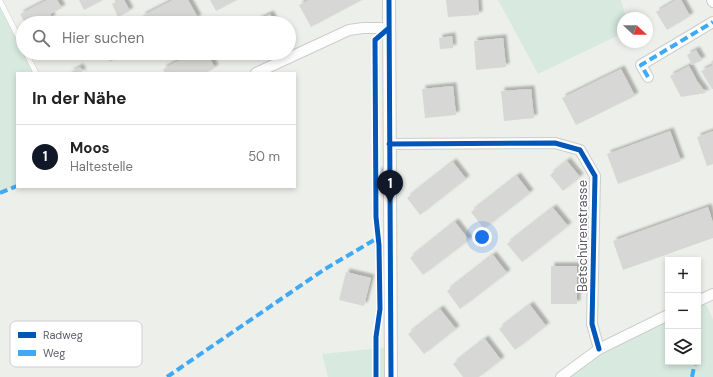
<!DOCTYPE html>
<html lang="de">
<head>
<meta charset="utf-8">
<style>
	body { margin:0; font-family:"DM Sans",sans-serif; background:#f6f6f6; color:#222 }
	.controls { position:absolute; right:12px; bottom:12px; display:grid; overflow:hidden; border-radius:0px; box-shadow:0 2px 6px #0003 }
	.controls button { width:36px; height:36px; display:grid; place-items:center; padding:0; border:0; border-bottom:1px solid #e0e0e0; background:#fff; color:#222; font:20px sans-serif }
	.compass { position:absolute; left:617px; top:12px; width:36px; height:36px; border-radius:50%; background:#fff; box-shadow:0 2px 6px #0003; rotate:111deg }
	.you { position:absolute; left:482px; top:237px; width:14px; height:14px; margin:-10px; border:3px solid #fff; border-radius:50%; background:#1a73e8; box-shadow:0 0 0 6px #1a73e833 }
	.badge { display:grid; place-items:center; width:26px; height:26px; border-radius:50%; background:#111827; color:#fff; font-size:13px; font-weight:700 }
	.pin { position:absolute; translate:-50% -33px; filter:drop-shadow(0 1px 2px #0008) }
	.pin::after { content:''; position:absolute; top:21px; width:14px; height:12px; background:inherit; clip-path:polygon(0 0,100% 0,50% 100%) }
	.list { margin:0; padding:0; list-style:none }
	h2 { display:flex; justify-content:space-between; align-items:center; height:52px; margin:0; padding:0 16px; font-size:17px }
	h2 small { font-size:13px; font-weight:400; color:#767676 }
	.list li { display:grid; grid-template-columns:26px 1fr auto; gap:12px; align-items:center; box-sizing:border-box; height:64px; padding:0 16px; border-top:1px solid #e0e0e0 }
	.list b { display:block; font-size:15px; white-space:nowrap }
	.list p { margin:0; font-size:13px; white-space:nowrap; color:#767676 }
	.list em { font-size:13px; font-style:normal; color:#767676 }
	.icon { flex:none; width:22px; height:22px; fill:none; stroke:currentColor; stroke-width:2; stroke-linecap:round; stroke-linejoin:round }
	.map { position:relative; flex:none; width:713px; height:377px; overflow:hidden }
	.search { position:absolute; background:#fff; box-shadow:0 2px 6px #0003; left:16px; top:16px; width:280px; height:44px; display:flex; align-items:center; gap:10px; box-sizing:border-box; padding:0 14px; border-radius:22px; color:#767676; font-size:15px }
	.panel { position:absolute; background:#fff; box-shadow:0 2px 6px #0003; left:16px; top:72px; width:280px; height:116px; border-radius:0px }
	.map>svg:first-child { display:block }
</style>
</head>
<body>
<div class="map">
<svg width="713" height="377" viewBox="0 0 713 377">
	<defs>
		<filter id="shadow"><feDropShadow dx="3.5" dy="-3.5" stdDeviation="1" flood-color="#0004"/></filter>
	</defs>
	<rect width="100%" height="100%" fill="#edefea"/>
	<!-- green -->
	<path fill="#d8eae0" d="M498 0H621L626 18H623V33L538 74Z
		M0 1 23 46V53H26L36 73H17V186L0 193Z
		M703 298 713 319V377H561L599 349 668 315V362H698V301Z
		M390 347 391 377H328L322 354Z"/>
	<!-- building -->
	<path fill="#d7d8d5" filter="url(#shadow)" d="M47 0H57L62 8 50 14 52 18 43 23H25L20 14Z
		M79 0H103L84 10Z
		M119 0H124L130 11 118 17 112 4Z
		M173 0H188L198 18 188 23H145L142 16Z
		M210 0H237L216 11Z
		M309 0H362L311 27 299 5Z
		M446 0H478L479 15 448 17Z
		M676 0H681L690 16 667 30 656 12Z
		M270 14 275 23H253L260 19Z
		M452 36 453 48 440 49 439 38Z
		M503 38 506 67 476 70 474 41Z
		M696 50 702 60 692 65 687 55Z
		M51 53H62L53 57Z
		M105 53H126L110 62Z
		M193 53H207L215 68 205 73H165L163 69Z
		M237 53H250L239 58Z
		M713 60V89H712L701 71 713 65 711 62Z
		M689 66 697 81 706 93 681 97 670 76Z
		M80 67 83 73H69Z
		M621 69 635 96 576 125 562 98Z
		M453 86 456 115 425 118 422 89Z
		M531 89 534 118 504 121 501 91Z
		M670 131 681 161 618 184 607 154Z
		M713 131V164L707 166 697 137Z
		M567 161 580 177 563 191 550 175Z
		M453 162 466 179 420 215 407 198Z
		M378 171H382V178H378Z
		M517 176 530 193 484 229 471 212Z
		M708 207 713 223V238L623 270 613 241Z
		M553 208 568 226 522 262 507 244Z
		M455 222 469 240 423 275 410 258Z
		M493 255 507 273 460 309 447 291Z
		M551 266H577V304H551Z
		M346 272 371 278 364 306 339 300Z
		M530 305 546 326 515 350 499 329Z
		M440 309 456 329 424 354 408 334Z
		M485 339 501 360 479 377H463L453 364Z"/>
	<g fill="none" stroke-linecap="round" stroke-linejoin="round">
		<!-- service casing -->
		<g stroke="#cdcdcd" stroke-width="6">
			<path id="service" d="M0 1 23 46
				M26 53 36 73"/>
		</g>
		<!-- minor casing -->
		<g stroke="#cdcdcd" stroke-width="12">
			<path id="minor" d="M712 0 713 2
				M256 73 349 30 363 28H389
				M648 77 641 65 713 22
				M389 144 555 143 580 150 595 176 592 324 599 349
				M698 301 713 294
				M561 377 599 349 668 315"/>
		</g>
		<!-- tertiary casing -->
		<g stroke="#cdcdcd" stroke-width="14">
			<path id="tertiary" d="M389 0 391 377"/>
		</g>
		<!-- service -->
		<use href="#service" stroke="#fcfdfc" stroke-width="5"/>
		<!-- minor -->
		<use href="#minor" stroke="#fcfdfc" stroke-width="10"/>
		<!-- tertiary -->
		<use href="#tertiary" stroke="#fcfdfc" stroke-width="12"/>
		<!-- quiet -->
		<path stroke="#3fa9f5" stroke-width="4" stroke-dasharray="8 4" stroke-linecap="butt" d="M648 77 641 65 713 22
			M0 193 17 186
			M167 377 325 269 381 236
			M692 377 695 362"/>
		<!-- cycleway casing -->
		<g stroke="#fff" stroke-width="8">
			<path id="cycleway" d="M389 0 391 377
				M389 144 555 143 580 150 595 176 592 324 599 349
				M376 377V337L380 309 379 245 376 217 375 40 389 28"/>
		</g>
		<!-- cycleway -->
		<use href="#cycleway" stroke="#0057b8" stroke-width="5"/>
	</g>
	<g text-anchor="middle" stroke-width="3.5" stroke-linejoin="round" paint-order="stroke">
		<!-- street labels -->
		<g font-size="13" fill="#605f68" stroke="#fff">
			<text transform="translate(582 236) rotate(-90)" y="5">Betschürenstrasse</text>
		</g>
	</g>
	<!-- legend -->
	<rect x="10" y="321" width="132" height="46" rx="6" fill="#fff" stroke="#cfcfd2" stroke-width="1"/>
	<rect x="18" y="332" width="18" height="6" fill="#0057b8"/>
	<rect x="18" y="350" width="18" height="6" fill="#3fa9f5"/>
	<g font-size="11" fill="#605f68">
		<text x="43" y="339">Radweg</text>
		<text x="43" y="357">Weg</text>
	</g>
</svg>
<div class="controls">
<button>+</button>
<button>−</button>
<button><svg class="icon" aria-label="layers" viewBox="0 0 24 24"><path d="M12 4l9 5-9 5-9-5zM3 14l9 5 9-5"/></svg></button>
</div>
<svg class="compass" viewBox="-18 -18 36 36"><path d="M0-13l5 13h-10z" fill="#e53935"/><path d="M0 13l5-13h-10z" fill="#767676"/></svg>
<div class="you"></div>
<div class="pin badge" style="left:390px;top:203px">1</div>
<div class="search"><svg class="icon" aria-label="search" viewBox="0 0 24 24"><circle cx="10" cy="10" r="6"/><path d="M15 15l6 6"/></svg>Hier suchen</div>
<section class="panel">
<h2>In der Nähe<small></small></h2>
<ul class="list">
<li><span class="badge">1</span><div><b>Moos</b><p>Haltestelle</p></div><em>50 m</em></li>
</ul>
</section>
</div>
</body>
</html>
